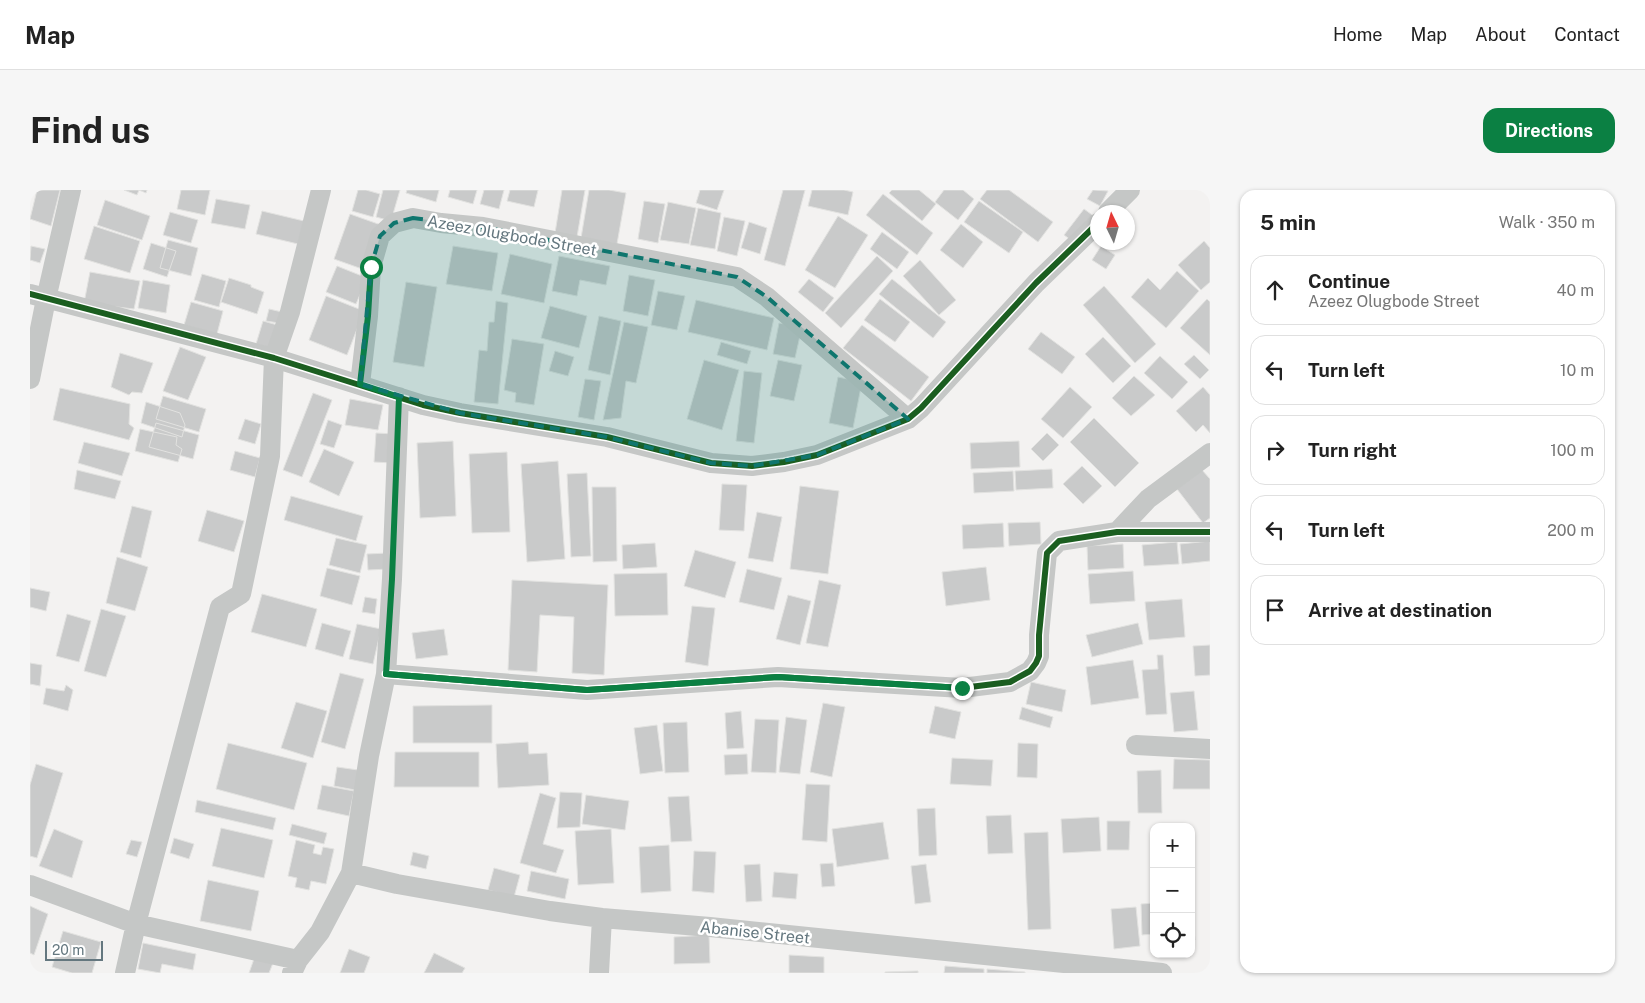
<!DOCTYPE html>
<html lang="en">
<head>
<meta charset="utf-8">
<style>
	body { margin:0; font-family:"Public Sans",sans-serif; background:#f6f6f6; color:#222 }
	.controls { position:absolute; right:15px; bottom:15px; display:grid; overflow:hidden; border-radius:10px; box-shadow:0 1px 4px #0004 }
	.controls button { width:45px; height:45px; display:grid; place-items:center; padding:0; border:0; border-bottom:1px solid #e0e0e0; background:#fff; color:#222; font:25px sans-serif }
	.compass { position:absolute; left:1060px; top:15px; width:45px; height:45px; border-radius:50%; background:#fff; box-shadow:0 1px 4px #0004; rotate:355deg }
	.scale { position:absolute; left:15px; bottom:12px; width:58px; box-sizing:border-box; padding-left:5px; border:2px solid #64777f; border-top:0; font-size:14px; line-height:18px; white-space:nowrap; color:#64777f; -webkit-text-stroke:4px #fff; paint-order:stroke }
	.stop { position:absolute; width:15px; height:15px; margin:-11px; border:4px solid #0b8043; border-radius:50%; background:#fff }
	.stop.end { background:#0b8043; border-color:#fff; box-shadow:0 1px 5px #0008 }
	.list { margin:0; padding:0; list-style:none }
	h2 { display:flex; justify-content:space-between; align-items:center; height:65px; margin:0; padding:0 20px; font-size:21px }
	h2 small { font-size:16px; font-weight:400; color:#767676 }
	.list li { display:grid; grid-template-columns:32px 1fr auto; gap:15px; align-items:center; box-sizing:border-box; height:70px; margin:0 10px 10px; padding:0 10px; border:1px solid #e0e0e0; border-radius:15px }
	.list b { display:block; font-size:19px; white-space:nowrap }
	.list p { margin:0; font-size:16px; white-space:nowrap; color:#767676 }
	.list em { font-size:16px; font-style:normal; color:#767676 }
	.icon { flex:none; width:28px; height:28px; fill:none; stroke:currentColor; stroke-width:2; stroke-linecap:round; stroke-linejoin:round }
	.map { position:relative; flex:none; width:1180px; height:783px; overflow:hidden; border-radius:15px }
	header { display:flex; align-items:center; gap:30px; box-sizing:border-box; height:70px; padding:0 25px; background:#fff; border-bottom:1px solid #e0e0e0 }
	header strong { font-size:24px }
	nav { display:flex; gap:28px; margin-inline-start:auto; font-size:18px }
	.intro { display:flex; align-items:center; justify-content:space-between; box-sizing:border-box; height:120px; padding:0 30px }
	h1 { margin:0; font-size:35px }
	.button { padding:12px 22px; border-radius:15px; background:#0b8043; color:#fff; font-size:18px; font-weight:700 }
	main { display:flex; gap:30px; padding:0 30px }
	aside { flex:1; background:#fff; border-radius:15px; box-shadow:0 1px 4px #0004 }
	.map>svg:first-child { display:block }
</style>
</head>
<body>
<header>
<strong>Map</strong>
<nav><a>Home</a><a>Map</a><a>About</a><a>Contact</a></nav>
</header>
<div class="intro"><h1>Find us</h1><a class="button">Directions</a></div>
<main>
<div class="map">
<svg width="1180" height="783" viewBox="0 0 1180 783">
	<rect width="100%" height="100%" fill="#f3f2f1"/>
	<!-- building -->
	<path fill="#c9caca" stroke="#e2e2e0" d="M7 0H30L21 36 0 29Z
		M94 0H117L116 3 109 0 107 5Z
		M151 0H180L175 25 147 19Z
		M328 0H336L350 4 343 27 322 21Z
		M353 0H370L361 31 346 27Z
		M377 0H409L406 12 376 3Z
		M420 0H447L443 14 418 7Z
		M454 0H474L469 19 450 14Z
		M480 0H508L504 17 477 11Z
		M532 0H555L547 47 525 43Z
		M559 0H579L596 3 587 54 551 48Z
		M670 0H694L687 20 666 13Z
		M753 0H775L755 76 734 70Z
		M782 0H814L823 2 818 25 778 16Z
		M862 0H889L906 14 892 31 859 3Z
		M914 0H933L944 9 928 30 905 12Z
		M957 0H979L1023 32 1008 52 950 9Z
		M1063 0 1078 1 1070 16 1057 9Z
		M853 4 903 43 887 65 836 25Z
		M186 9 220 15 215 39 181 33Z
		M75 10 120 26 112 50 67 35Z
		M614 11 635 14 628 53 608 49Z
		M949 11 993 42 979 63 934 32Z
		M638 12 666 18 659 54 630 50Z
		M668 18 691 23 685 59 660 55Z
		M1054 19 1065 27 1045 53 1034 45Z
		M232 21 274 31 268 54 226 44Z
		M140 22 168 30 161 53 133 45Z
		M320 24 351 35 335 80 304 69Z
		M808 26 838 45 805 98 775 80Z
		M694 27 715 31 707 66 687 61Z
		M719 32 737 38 730 64 711 58Z
		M931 34 953 52 933 78 910 60Z
		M64 36 110 51 100 83 54 69Z
		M852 42 879 62 867 79 840 59Z
		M138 50 168 58 161 86 130 78Z
		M1174 51 1180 58V92L1171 100 1148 75Z
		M121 53 146 61 137 87 113 79Z
		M1 56 15 59 10 73 0 70Z
		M423 56 468 63 462 101 416 94Z
		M1071 56 1085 65 1076 79 1062 70Z
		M480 64 522 74 514 113 471 104Z
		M529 66 580 76 576 95 550 90 547 106 522 101Z
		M847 66 863 81 811 138 795 123Z
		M890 70 926 110 909 125 873 86Z
		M307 76 337 88 326 114 296 102Z
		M1147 81 1169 101 1136 138 1101 107 1118 88 1130 100Z
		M60 82 110 91 104 119 54 113Z
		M172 84 196 91 189 117 164 110Z
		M599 85 625 90 618 126 593 121Z
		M199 88 221 95V97L234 102 227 124 191 112Z
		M779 89 804 108 793 122 768 102Z
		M862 89 916 132 903 148 849 104Z
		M113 90 140 95 136 123 108 118Z
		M376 92 407 97 394 177 363 172Z
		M1074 96 1126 154 1105 173 1053 115Z
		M628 101 655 106 647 140 621 135Z
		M296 106 334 121 317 165 279 150Z
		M850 109 880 132 865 152 834 130Z
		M1177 109 1180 112V165L1150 138Z
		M666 110 744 128 737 160 658 142Z
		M466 111 478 113 468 214 444 212 449 160 457 161 459 132H464Z
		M161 112 193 121 187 144 154 135Z
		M520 116 557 126 549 158 511 148Z
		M239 119 252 122 249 133 236 131Z
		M569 126 591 131 580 185 558 180Z
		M233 131 251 136 245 159 226 154Z
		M594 132 618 137 606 193 596 191 591 228 573 230Z
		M749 133 772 137 765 168 743 164Z
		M832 135 899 187 881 211 813 158Z
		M1011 142 1045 167 1032 184 998 159Z
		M1073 147 1101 176 1083 193 1055 164Z
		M482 149 514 154 504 215 485 212 486 203 474 200Z
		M691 152 721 161 717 174 687 165Z
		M150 157 176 167 158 210 133 201Z
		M525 161 544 167 538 186 519 181Z
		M90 163 123 173 112 203 102 202 99 205 81 197Z
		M1164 165 1179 180 1170 189 1154 174Z
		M1130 166 1158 192 1142 209 1114 183Z
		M674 170 709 180 692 240 657 229Z
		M748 170 772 175 764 211 740 206Z
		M714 181 732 183 724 253 706 251Z
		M1104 186 1125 205 1101 226 1082 208Z
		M808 187 832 192 823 238 799 233Z
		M555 189 571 191 564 230 548 227Z
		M1040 197 1062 217 1033 248 1011 229Z
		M1173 197 1180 205V243L1173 235 1166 242 1146 221Z
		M30 198 100 214 99 234 104 238 99 250 23 230Z
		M283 203 302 210 272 287 253 280Z
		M133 206 176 219 169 242 126 229Z
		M320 209 353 215 348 240 315 235Z
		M116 212 150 223 155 235 152 247 111 233Z
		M1064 228 1109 273 1085 297 1040 252Z
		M215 229 231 234 225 254 208 249Z
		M298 230 312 235 304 258 290 254Z
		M126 233 169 245 163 269 119 257Z
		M110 239 147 247 146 255 152 259 148 272 105 261Z
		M346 243 364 244 363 273 344 272Z
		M1017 243 1029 255 1013 271 1001 259Z
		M423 251 426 326 390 328 387 253Z
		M989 251 990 277 941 279 940 253Z
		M54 252 100 263 92 286 48 273Z
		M294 259 324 272 309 306 279 292Z
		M205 261 230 268 225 287 200 280Z
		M477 262 480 342 442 343 439 264Z
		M528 271 535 369 497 372 491 274Z
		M1052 276 1072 296 1053 314 1033 294Z
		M1022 279 1023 298 986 300 985 281Z
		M47 280 91 291 85 309 44 299Z
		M1172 280 1180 289V328L1173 333 1147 299Z
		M983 281 984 301 944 303 943 283Z
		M557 283 561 366 541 367 537 284Z
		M692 294 717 295 714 341 689 340Z
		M770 296 809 301 798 384 760 379Z
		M562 297H586L587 371 563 372Z
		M261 306 333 326 326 351 254 330Z
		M102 316 122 321 111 368 90 362Z
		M177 320 214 331 204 362 168 351Z
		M727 322 752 327 743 372 718 368Z
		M1010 332 1011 354 979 356 978 333Z
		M973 333 974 357 933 359 932 335Z
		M306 348 337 355 330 383 299 375Z
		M1180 351V371L1152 374 1150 354Z
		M1147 352 1149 374 1114 376 1112 355Z
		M625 353 627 377 593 379 592 355Z
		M1093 354 1094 378 1058 380 1057 356Z
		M665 360 706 372 695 408 654 396Z
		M358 363 359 379 338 380 337 364Z
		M87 367 118 377 105 421 76 413Z
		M956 377 960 410 916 416 912 382Z
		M297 378 330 386 322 415 290 406Z
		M717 379 752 388 744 420 709 412Z
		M1103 381 1105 411 1060 414 1058 384Z
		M637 383 638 425 585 426 584 384Z
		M482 390 578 395 574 485 542 483 544 427 510 425 507 482 478 480Z
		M789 390 811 395 798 457 776 453Z
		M0 398 20 402 16 421 0 417Z
		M232 404 287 419 276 457 221 442Z
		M758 405 781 411 770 455 746 449Z
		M335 407 347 409 345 424 332 422Z
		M1152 409 1155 447 1119 450 1115 412Z
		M662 416 685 418 678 476 655 472Z
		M71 419 96 426 76 487 54 481Z
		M37 424 61 431 49 472 26 466Z
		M292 433 321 441 313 467 285 459Z
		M1108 433 1113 454 1062 467 1056 445Z
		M327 434 351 439 343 474 319 469Z
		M414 439 418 465 386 469 382 443Z
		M1180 455V485L1165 486 1163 456Z
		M1127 465H1133L1137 524 1116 525 1112 480 1128 479Z
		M1103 470 1109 508 1061 515 1056 477Z
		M0 473 12 475 10 496 0 494Z
		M310 483 334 489 315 559 291 552Z
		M1001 492 1036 500 1032 522 996 514Z
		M36 495 43 500 38 521 13 514 16 498 34 501Z
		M1164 501 1168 540 1144 542 1140 503Z
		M266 512 297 521 283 568 251 558Z
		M793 513 815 517 802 587 780 582Z
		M462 515V553H383V516Z
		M905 516 931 522 925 549 899 543Z
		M992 517 1023 527 1020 538 989 529Z
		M711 521 714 558 697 559 695 523Z
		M756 527 777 530 770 584 749 582Z
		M725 529 749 530 746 583 721 582Z
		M657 532 659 582 635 583 633 533Z
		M627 535 633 581 610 584 604 538Z
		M498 552 499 564 517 563 519 595 468 598 466 554Z
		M198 553 277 573 264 620 186 599Z
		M988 553 1008 554 1007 588 987 587Z
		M365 562H449V597H364Z
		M717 564 718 584 695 585 694 565Z
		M922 568 963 570 961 596 920 594Z
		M1144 569 1180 570V599H1143Z
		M6 574 33 583 7 668 0 666V595Z
		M307 577 328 580 325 600 304 596Z
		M1131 580 1132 623H1108L1107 581Z
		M776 594 800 595 797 652 772 650Z
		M292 595 324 601 319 626 287 619Z
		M530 602 552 603 550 637 527 638Z
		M510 603 526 608 513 654 534 660 526 683 490 673Z
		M556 605 599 611 595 640 552 634Z
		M659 606 662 651 641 652 638 607Z
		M167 610 246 628 243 640 165 622Z
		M905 618 907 665 889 666 887 619Z
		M981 625 983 663 958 664 956 626Z
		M1069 627 1071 661 1033 663 1031 629Z
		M1077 631H1100L1099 660H1077Z
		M853 632 859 669 807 677 802 639Z
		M262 634 297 643 294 654 259 645Z
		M191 638 243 650 234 688 182 676Z
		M24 639 53 651 42 688 9 676Z
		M581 639 584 693 548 695 545 641Z
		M1018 642 1021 739 998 740 994 643Z
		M144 648 164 654 159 669 140 663Z
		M101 650 112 652 107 667 96 664Z
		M266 650 285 655 283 663 291 665 293 657 304 659 296 694 281 691 279 700 265 697 267 688 258 686Z
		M639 655 641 701 611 703 609 657Z
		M664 661 686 662 684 703 662 701Z
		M383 662 399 666 396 679 380 675Z
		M803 673 805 696 792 697 790 674Z
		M730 674 732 711 716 712 714 675Z
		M896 674 901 712 885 714 881 676Z
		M464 678 490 685 484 707 458 700Z
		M501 681 539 689 535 709 497 701Z
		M744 682 768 684 766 709 742 707Z
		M178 690 229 701 221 741 170 731Z
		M1161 712 1165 750H1161Z
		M1124 713V744L1112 745 1111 714Z
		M0 716 18 724 4 765 0 763Z
		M1106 717 1110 756 1084 759 1081 719Z
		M33 741 71 752 62 783H42L22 777Z
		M679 745 680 773 644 774V747Z
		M113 753 166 764 163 780 132 774 130 783 108 779Z
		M319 759 340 767 334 783H310Z
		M404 763 435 778 432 783H394Z
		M759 765 794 767V783H759Z
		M225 766 243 773 239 783H219Z
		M915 776 954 779V783H914Z
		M957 779 995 782V783H957Z
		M888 781V783H855V782Z"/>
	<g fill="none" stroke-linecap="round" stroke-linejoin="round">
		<!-- minor -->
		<path stroke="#c5c7c6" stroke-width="20" d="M1078 22 1100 0
			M0 104 244 168 393 215 430 223 577 247 681 273 722 276 754 272 787 265 878 229 891 218 1006 93 1068 33
			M0 189 16 109 41 0
			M330 194 338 126 341 77 350 46 364 33 383 28 411 33 453 37 707 87 737 107 878 229
			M1087 342 1118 309 1180 263
			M356 484 557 500 748 487 932 498 980 492 1000 481 1006 473 1009 466V445L1017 363 1029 351 1087 342H1180
			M1106 555 1180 559
			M321 683 367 694 520 721 572 728 680 737 1132 783
			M0 695 106 734 268 770
			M95 783 106 734 190 417 211 404 240 266 244 168 260 122 291 0
			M262 783 268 770 290 742 321 683 339 566 356 484 362 389 369 207
			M569 783 572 728"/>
		<!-- cycleway casing -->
		<g stroke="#fff" stroke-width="9">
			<path id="cycleway" d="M0 104 244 168 393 215 430 223 577 247 681 273 722 276 754 272 787 265 878 229 891 218 1006 93 1068 33
				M356 484 557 500 748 487 932 498 980 492 1000 481 1006 473 1009 466V445L1017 363 1029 351 1087 342H1180"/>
		</g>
		<!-- cycleway -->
		<use href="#cycleway" stroke="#1b5e20" stroke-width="6"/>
	</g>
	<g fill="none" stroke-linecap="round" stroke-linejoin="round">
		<!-- route -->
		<path stroke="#0b8043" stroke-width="6" d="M341 77 338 126 330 194 369 207 362 389 356 484 557 500 748 487 932 498"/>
	</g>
	<!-- marked area -->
	<path fill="#0f766e" fill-opacity="0.2" stroke="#0f766e" stroke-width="4" stroke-dasharray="10 6" stroke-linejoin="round" d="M383 28 453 37 707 87 737 107 878 229 787 265 722 276 681 273 577 247 430 223 330 194 341 77 350 46 364 33Z"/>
	<g text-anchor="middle" stroke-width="5" stroke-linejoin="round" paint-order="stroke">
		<!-- street labels -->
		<g font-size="16" fill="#64777f" stroke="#fff">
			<text transform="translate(482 45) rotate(10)" y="6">Azeez Olugbode Street</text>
			<text transform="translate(725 742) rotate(6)" y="6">Abanise Street</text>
		</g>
	</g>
</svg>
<div class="controls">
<button>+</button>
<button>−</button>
<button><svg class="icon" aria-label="locate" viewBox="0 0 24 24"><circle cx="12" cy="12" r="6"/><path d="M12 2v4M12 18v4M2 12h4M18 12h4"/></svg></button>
</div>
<svg class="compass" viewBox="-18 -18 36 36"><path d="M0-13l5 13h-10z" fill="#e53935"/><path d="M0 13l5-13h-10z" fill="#767676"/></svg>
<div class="scale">20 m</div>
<div class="stop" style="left:341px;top:77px"></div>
<div class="stop end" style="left:932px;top:498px"></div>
</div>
<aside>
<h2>5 min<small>Walk · 350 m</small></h2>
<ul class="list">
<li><svg class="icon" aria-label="ahead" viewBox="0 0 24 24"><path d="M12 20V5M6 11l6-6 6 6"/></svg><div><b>Continue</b><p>Azeez Olugbode Street</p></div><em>40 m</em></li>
<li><svg class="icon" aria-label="left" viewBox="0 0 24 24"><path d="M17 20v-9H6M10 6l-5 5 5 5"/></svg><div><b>Turn left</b></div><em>10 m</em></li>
<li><svg class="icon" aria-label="right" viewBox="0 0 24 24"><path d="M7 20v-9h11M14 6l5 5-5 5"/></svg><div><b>Turn right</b></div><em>100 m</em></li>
<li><svg class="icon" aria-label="left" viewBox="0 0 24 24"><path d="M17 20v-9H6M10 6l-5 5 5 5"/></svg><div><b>Turn left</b></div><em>200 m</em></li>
<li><svg class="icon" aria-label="arrive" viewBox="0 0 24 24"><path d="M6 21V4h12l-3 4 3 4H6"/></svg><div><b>Arrive at destination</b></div></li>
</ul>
</aside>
</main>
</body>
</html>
